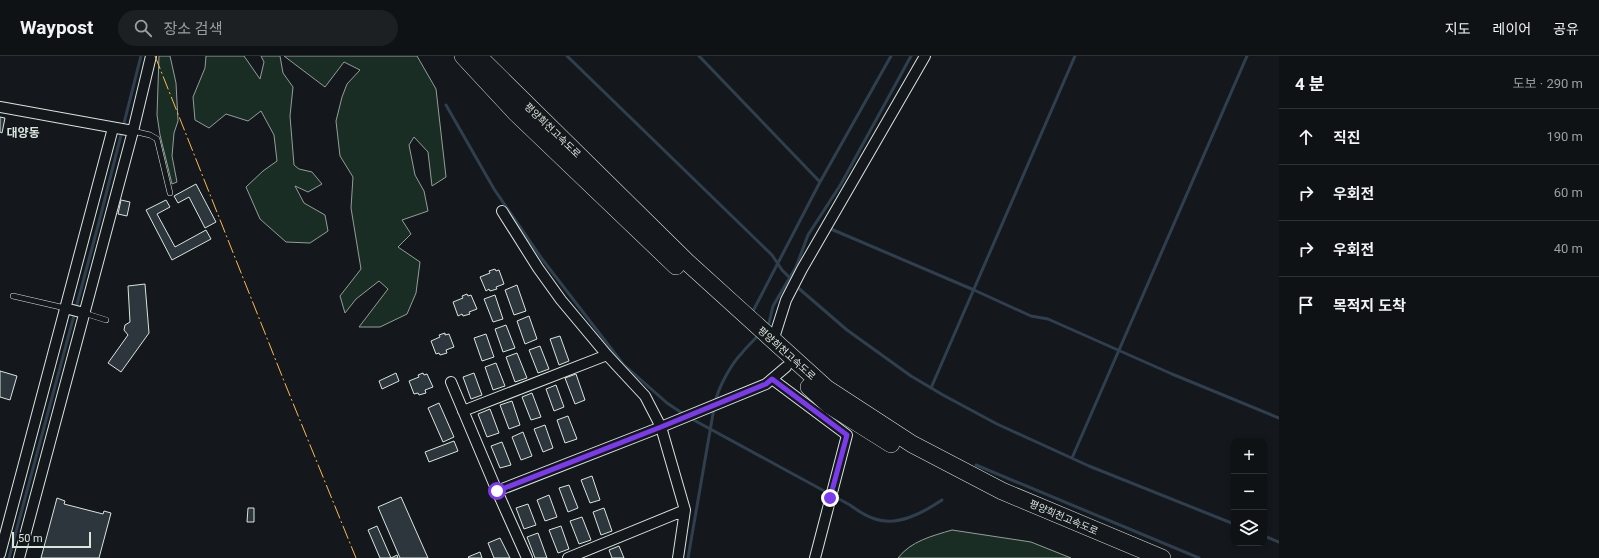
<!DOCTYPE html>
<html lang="ko">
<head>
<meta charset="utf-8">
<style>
	body { margin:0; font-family:Roboto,"Noto Sans KR",sans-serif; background:#1d2022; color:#f1f3f6 }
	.controls { position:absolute; right:12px; bottom:12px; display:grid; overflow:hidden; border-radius:8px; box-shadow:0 2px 6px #0003 }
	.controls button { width:36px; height:36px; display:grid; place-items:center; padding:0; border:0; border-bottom:1px solid #2f3234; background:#0f1215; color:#f1f3f6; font:20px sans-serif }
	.scale { position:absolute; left:12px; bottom:10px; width:79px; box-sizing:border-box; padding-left:4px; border:2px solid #d8e6dc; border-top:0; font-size:11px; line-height:14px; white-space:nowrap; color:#d8e6dc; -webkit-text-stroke:3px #14181c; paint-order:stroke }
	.stop { position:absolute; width:12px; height:12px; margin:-9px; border:3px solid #7c3aed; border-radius:50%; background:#fff }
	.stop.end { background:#7c3aed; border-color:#fff; box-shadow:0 1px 4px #0008 }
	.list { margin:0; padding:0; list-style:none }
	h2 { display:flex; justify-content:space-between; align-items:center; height:52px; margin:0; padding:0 16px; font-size:17px }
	h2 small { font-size:13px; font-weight:400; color:#9b9ea0 }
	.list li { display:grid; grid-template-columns:26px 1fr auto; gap:12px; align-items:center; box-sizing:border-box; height:56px; padding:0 16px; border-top:1px solid #2f3234 }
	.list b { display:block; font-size:15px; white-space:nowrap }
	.list em { font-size:13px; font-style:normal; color:#9b9ea0 }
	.icon { flex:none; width:22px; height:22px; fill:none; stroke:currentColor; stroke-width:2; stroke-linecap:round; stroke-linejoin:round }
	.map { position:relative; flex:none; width:1279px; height:502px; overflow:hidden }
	header { display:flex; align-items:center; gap:24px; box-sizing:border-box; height:56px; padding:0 20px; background:#0f1215; border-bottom:1px solid #2f3234 }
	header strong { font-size:19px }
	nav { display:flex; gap:22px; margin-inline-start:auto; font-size:14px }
	.search { width:280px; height:36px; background:#1d2022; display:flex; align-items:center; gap:10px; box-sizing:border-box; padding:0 14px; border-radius:22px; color:#9b9ea0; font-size:15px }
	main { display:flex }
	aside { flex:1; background:#0f1215 }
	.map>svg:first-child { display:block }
</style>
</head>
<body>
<header>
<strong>Waypost</strong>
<div class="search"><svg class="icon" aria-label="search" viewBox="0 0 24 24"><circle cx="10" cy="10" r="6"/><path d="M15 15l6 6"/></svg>장소 검색</div>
<nav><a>지도</a><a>레이어</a><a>공유</a></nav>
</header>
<main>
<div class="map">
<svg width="1279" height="502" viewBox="0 0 1279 502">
	<rect width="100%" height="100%" fill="#14181c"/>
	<!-- green -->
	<path fill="#1a2d24" stroke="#939e99" d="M159 0H170L176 27 178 65 174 77 172 100 177 126 172 128 160 79 157 59Z
		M206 0H244L260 23 264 6 261 0H280L283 17 293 31 290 60 294 109 299 113 312 116 322 128 308 136 295 130 304 147 325 159 328 175 310 187 286 186 260 163 246 131 263 115 277 105 274 79 261 55 248 65 226 58 209 72 195 64 193 41 205 12Z
		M284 0H417L436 33 446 121 432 130 428 96 414 81 409 89 415 119 424 135 428 155 402 164 411 178 398 191 420 206 416 237 407 258 380 271H359L388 233 379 225 356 243 345 257 340 240 361 213 351 152 353 121 340 100 336 65 342 41 347 28 360 14 344 6 325 31Z
		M952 474 1031 486 1071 502H898C911 485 932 480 952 474Z"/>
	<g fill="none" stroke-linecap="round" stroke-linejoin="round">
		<!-- stream -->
		<path stroke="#2f3f4d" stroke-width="3" d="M567 0 772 199 782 214 793 225
			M699 0 820 126
			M446 49 494 133 542 203 623 308 667 347 685 359
			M831 173 974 234 1031 260 1048 263 1172 318 1279 362
			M796 230 847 274 911 320 943 339 997 368 1089 410 1234 468
			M752 257 820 126 891 0
			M766 271 769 267 773 250 796 211 808 179 841 128 911 0
			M931 332 1075 0
			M715 347C718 332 731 308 742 297 747 290 754 285 759 278
			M690 362 850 449C858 455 866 460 875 463 898 471 924 456 942 444
			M1072 402 1247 0
			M976 409 1199 502
			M1264 480 1279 486
			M9 502 99 166 141 0
			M688 502 714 352"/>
	</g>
	<!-- building -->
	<path fill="#2c363c" stroke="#d8e6dc" d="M0 61 5 62 2 77 0 76Z
		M196 128 216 166 205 172 189 141 178 147 174 140Z
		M121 144 130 146 127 160 118 158Z
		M166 144 170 151 157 158 175 191 206 174 211 183 172 204 146 154Z
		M495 213 496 215 499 214 504 228 496 231 497 233 490 235 489 233 486 235 480 221 490 217 489 215Z
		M145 228 149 277 121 316 108 307 128 279 124 274 125 269 130 266 128 230Z
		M517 229 526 255 514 259 505 234Z
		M467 238 468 240 471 239 477 253 469 256 470 258 463 260 462 258 458 260 453 246 463 242 462 240Z
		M495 239 503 263 493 266 484 243Z
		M529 260 537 283 525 288 517 265Z
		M506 269 515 292 503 296 495 273Z
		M445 277V279L449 278 454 291 446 294 447 297 440 299 439 297 436 298 431 285 440 281 439 279Z
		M486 278 494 301 482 305 474 282Z
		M560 280 569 305 559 309 550 283Z
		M540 290 549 313 538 317 529 294Z
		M517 297 527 322 515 326 506 301Z
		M496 307 505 330 493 334 485 311Z
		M0 315 17 320 10 344 0 341Z
		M396 317 399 325 382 333 379 325Z
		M423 317 424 319 427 318 433 331 425 334 426 337 419 339 418 337 414 338 409 325 419 321 418 319Z
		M474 317 482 339 471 343 463 321Z
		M576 318 585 344 575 348 565 322Z
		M556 329 564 351 554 355 546 333Z
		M532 337 541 361 531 364 522 341Z
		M512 345 520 369 509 373 500 349Z
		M439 347 454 381 443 386 428 352Z
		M490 353 499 377 487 381 478 358Z
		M568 360 577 383 565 387 557 364Z
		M545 369 553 392 543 396 534 373Z
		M523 376 532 400 521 404 512 381Z
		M454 385 458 395 429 406 425 396Z
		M502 386 511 409 500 412 491 390Z
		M592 420 600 444 590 447 581 424Z
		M569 429 578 452 568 456 559 432Z
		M549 439 557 461 545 465 537 444Z
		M401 441 428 502H400L378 451Z
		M57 442 65 445 64 448 103 458 104 455 111 457 99 502H41Z
		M528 448 536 469 524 473 516 452Z
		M248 452H254V466H247Z
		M604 452 612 475 601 479 593 456Z
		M582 461 591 484 579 488 570 465Z
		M377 470 391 502 397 499 398 502H380L368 474Z
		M561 470 569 493 558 497 549 474Z
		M538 477 547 502H535L527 481Z
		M500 482 510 502H494L488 487Z
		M619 490 624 502H612L609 494Z
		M480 496 482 502H469L468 501Z"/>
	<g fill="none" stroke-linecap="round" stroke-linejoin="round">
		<!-- lane casing -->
		<g stroke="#d8e6dc" stroke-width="6">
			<path id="lane" d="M133 75 150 79 157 83 170 137
				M13 240 65 252
				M84 257 106 264"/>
		</g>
		<!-- street casing -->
		<g stroke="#d8e6dc" stroke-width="12">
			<path id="street" d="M0 51 133 75
				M502 155 538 212 561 244 607 299 645 340 661 371 497 435 527 502
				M65 252 84 257
				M773 285 786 244 802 213 925 0
				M772 323 847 379 815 502
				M451 326 497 435
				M463 355 607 299
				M0 498 113 72
				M19 502 133 75 151 0
				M568 502 685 454
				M678 502 685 454 661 371 766 328 786 311"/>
		</g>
		<!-- highway casing -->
		<g stroke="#d8e6dc" stroke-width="18">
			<path id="highway" d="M463 0 515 56 676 210
				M478 0 687 206 826 332 912 388 1002 435 1162 502
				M809 331 829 349 891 388"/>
		</g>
		<!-- lane -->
		<use href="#lane" stroke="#14181c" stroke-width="5"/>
		<!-- street -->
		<use href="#street" stroke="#14181c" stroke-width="10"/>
		<!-- highway -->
		<use href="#highway" stroke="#14181c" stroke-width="17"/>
		<!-- power -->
		<path stroke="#ffb74d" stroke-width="1" stroke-dasharray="14 3 2 3" stroke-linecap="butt" d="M155 0 284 325 356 502"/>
	</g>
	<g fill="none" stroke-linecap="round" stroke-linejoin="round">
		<!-- route -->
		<path stroke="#7c3aed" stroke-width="5" d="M497 435 661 371 766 328 772 323 847 379 830 442"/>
	</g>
	<g text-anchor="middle" stroke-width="3" stroke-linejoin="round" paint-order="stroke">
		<!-- street labels -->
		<g font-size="10" fill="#d8e6dc" stroke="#14181c">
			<text transform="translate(553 74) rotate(44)" y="4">평양희천고속도로</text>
			<text transform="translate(787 297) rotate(42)" y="4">평양희천고속도로</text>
			<text transform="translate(1064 461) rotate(23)" y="4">평양희천고속도로</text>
		</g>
		<!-- quarter labels -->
		<g font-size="12" font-weight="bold" fill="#d8e6dc" stroke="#14181c">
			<text x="23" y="81">대양동</text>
		</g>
	</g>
</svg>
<div class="controls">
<button>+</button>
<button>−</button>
<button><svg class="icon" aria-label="layers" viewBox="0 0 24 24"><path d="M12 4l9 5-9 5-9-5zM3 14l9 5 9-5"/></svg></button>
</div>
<div class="scale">50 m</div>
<div class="stop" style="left:497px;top:435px"></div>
<div class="stop end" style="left:830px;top:442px"></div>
</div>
<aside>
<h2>4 분<small>도보 · 290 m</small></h2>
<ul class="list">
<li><svg class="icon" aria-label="ahead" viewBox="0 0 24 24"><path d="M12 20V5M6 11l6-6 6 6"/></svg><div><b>직진</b></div><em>190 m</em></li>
<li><svg class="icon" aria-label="right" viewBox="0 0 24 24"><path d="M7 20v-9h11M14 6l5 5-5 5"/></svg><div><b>우회전</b></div><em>60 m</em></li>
<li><svg class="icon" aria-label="right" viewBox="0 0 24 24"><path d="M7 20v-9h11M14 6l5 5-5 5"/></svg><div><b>우회전</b></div><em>40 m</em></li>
<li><svg class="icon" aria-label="arrive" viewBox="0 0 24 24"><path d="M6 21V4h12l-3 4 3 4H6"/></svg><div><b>목적지 도착</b></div></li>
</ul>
</aside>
</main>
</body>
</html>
